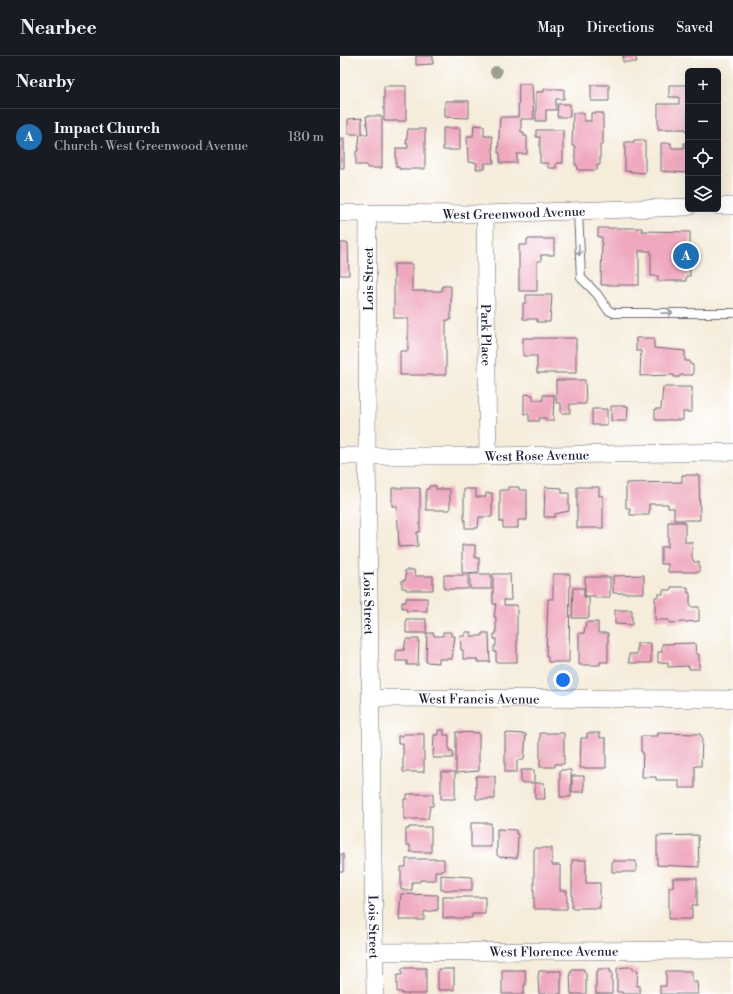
<!DOCTYPE html>
<html lang="en">
<head>
<meta charset="utf-8">
<style>
	body { margin:0; font-family:"Libre Bodoni",serif; background:#20242c; color:#f1f3f6 }
	.controls { position:absolute; right:12px; top:12px; display:grid; overflow:hidden; border-radius:6px; box-shadow:0 4px 16px #0002 }
	.controls button { width:36px; height:36px; display:grid; place-items:center; padding:0; border:0; border-bottom:1px solid #363941; background:#171b24; color:#f1f3f6; font:20px sans-serif }
	.you { position:absolute; left:223px; top:624px; width:14px; height:14px; margin:-10px; border:3px solid #fff; border-radius:50%; background:#1a73e8; box-shadow:0 0 0 6px #1a73e833 }
	.badge { display:grid; place-items:center; width:26px; height:26px; border-radius:50%; background:#1f6fb2; color:#fff; font-size:13px; font-weight:700 }
	.pin { position:absolute; translate:-50% -50%; border:2px solid #fff; box-shadow:0 1px 4px #0006 }
	.list { margin:0; padding:0; list-style:none }
	h2 { display:flex; justify-content:space-between; align-items:center; height:52px; margin:0; padding:0 16px; font-size:17px }
	h2 small { font-size:13px; font-weight:400; color:#9ea1a6 }
	.list li { display:grid; grid-template-columns:26px 1fr auto; gap:12px; align-items:center; box-sizing:border-box; height:56px; padding:0 16px; border-top:1px solid #363941 }
	.list b { display:block; font-size:15px; white-space:nowrap }
	.list p { margin:0; font-size:13px; white-space:nowrap; color:#9ea1a6 }
	.list em { font-size:13px; font-style:normal; color:#9ea1a6 }
	.icon { flex:none; width:22px; height:22px; fill:none; stroke:currentColor; stroke-width:2; stroke-linecap:round; stroke-linejoin:round }
	.map { position:relative; flex:none; width:393px; height:938px; overflow:hidden }
	header { display:flex; align-items:center; gap:24px; box-sizing:border-box; height:56px; padding:0 20px; background:#171b24; border-bottom:1px solid #363941 }
	header strong { font-size:19px }
	nav { display:flex; gap:22px; margin-inline-start:auto; font-size:14px }
	main { display:flex }
	aside { flex:1; background:#171b24 }
	.map>svg:first-child { display:block }
</style>
</head>
<body>
<header>
<strong>Nearbee</strong>
<nav><a>Map</a><a>Directions</a><a>Saved</a></nav>
</header>
<main>
<aside>
<h2>Nearby<small></small></h2>
<ul class="list">
<li><span class="badge">A</span><div><b>Impact Church</b><p>Church · West Greenwood Avenue</p></div><em>180 m</em></li>
</ul>
</aside>
<div class="map">
<svg width="393" height="938" viewBox="0 0 393 938">
	<rect width="100%" height="100%" fill="#fff"/>
	<filter id="ink" filterUnits="userSpaceOnUse"><feTurbulence type="fractalNoise" baseFrequency=".025" numOctaves="2"/><feDisplacementMap in="SourceGraphic" scale="8" xChannelSelector="R" yChannelSelector="G"/><feConvolveMatrix kernelMatrix="1 2 1 2 8 2 1 2 1" color-interpolation-filters="sRGB"/></filter>
	<filter id="wash" filterUnits="userSpaceOnUse"><feTurbulence type="fractalNoise" baseFrequency=".012" numOctaves="4" result="noise"/><feDisplacementMap in="SourceGraphic" scale="16" xChannelSelector="R" yChannelSelector="G"/><feGaussianBlur stdDeviation="0.9" result="paint"/><feColorMatrix in="noise" values="0 0 0 0 0 0 0 0 0 0 0 0 0 0 0 0 0 1.4 0 .05"/><feComposite in="paint" operator="in"/></filter>
	<g filter="url(#wash)">
		<rect width="100%" height="100%" fill="#f5ecda"/>
		<g id="blocks">
			<!-- building -->
			<path fill="#efa8be" d="M76 0H93V8L76 9Z
				M283 0H295L297 6H283Z
				M179 28H192L194 63H181V76H184V80H187V98H177V107H160V97H158L160 61H178Z
				M251 29H269V45H251Z
				M329 29H348V76H346V73H318V48H339V41H329Z
				M44 30H66V65H44Z
				M204 33H224V43H216V54H206V65H196V36H204Z
				M105 45H129V62L105 61Z
				M218 48H230V61H217Z
				M233 57H244V65H251V57H263V89H260V109H257V114H238L237 109H235V90H232Z
				M26 60H42V112H27V109H16V95H18L20 78H8V63L22 62V78H28Z
				M134 69 144 70V80H152L154 107H145V113H136L137 107 128 106 127 80H133Z
				M103 72H120V94H103Z
				M68 73H85V113H59V111H56V92H68V88H66Z
				M196 74H223V107H216V112H208V107H200V81H196Z
				M0 82H4V112H0Z
				M294 84H305V117L285 115V86H294Z
				M321 87H331V92H344V87H348V112H346V117L321 115Z
				M258 172H302V175L350 176V220H346V225H318V220H311V195H299V229H261L262 181H258Z
				M187 183H214V199H201V205H197V235H179V189H187Z
				M0 187H8L9 219H0Z
				M54 208H72V235H102V230H111V264H106V319H60V295H68V262H54Z
				M186 239H212L210 266H197V263H183V247H186Z
				M183 282H236V317H197V300H183Z
				M296 282H314V292L345 295V305H350V308L353 309V319H340V321H334V319L300 320 301 295H296Z
				M216 324H245L246 348H230V357H221V347H216Z
				M323 331H352V356H343V364H315V353H321Z
				M184 338 193 339V344H203V339H214L213 365H206V362H199V365H189V358H184Z
				M271 350H288L287 365H271Z
				M252 353H267V369H252Z
				M342 419H359L360 464H334V452H328V448H309V459H290V452H286V427L342 426Z
				M89 430H96V433H110V454H86V433H89Z
				M168 431H179V434H187V464H178V472H163V466H160V434H168Z
				M205 431 222 432V437H229V455L215 458V461H204Z
				M237 431H259V440H263V472H237Z
				M52 432H80V476H77L78 490 59 491 57 450H52Z
				M124 433H136V441H146V437H152V461H139L138 472H125V464H124Z
				M328 466H345V486H352V501L354 506H359V516H328V508H321V491H328Z
				M122 489H135V502H139V516L122 517Z
				M65 514H74L75 520H93V534H66V532H62V524H66Z
				M130 518H151V533H130Z
				M153 518H170L171 544H164V549H177V606H156V596H154V590H156V583H154V578H156V561H154L156 548H153Z
				M213 518H230L229 606H208V601H206L208 543H213Z
				M104 519H128V533H104Z
				M304 519V537H273V520Z
				M245 521H270V540L269 542H255V540H245Z
				M331 531H348V537H350V551H359V565L329 567V564H315V541H318V538H323V534H331Z
				M233 532H244V541H249V562H232Z
				M66 542H87V555H66V552H62V546H66Z
				M275 554H292V569L275 568Z
				M66 563H86V577H66Z
				M246 566H258V577H268V606H260V609H239V577H244Z
				M103 576H111V580H115L112 603H99V607L86 606 87 577H94V580H103Z
				M125 576H131V580H142V577H149L150 606H137V603H123V594H121L120 580H125Z
				M66 583H79L78 609H67V605H56V595L64 594Z
				M297 587H311V607H289V598H297Z
				M355 587 356 598H359V613H349V610L328 611V606L318 607V596H322V588Z
				M98 674H104V679H109V695H113V702H93L94 679H98Z
				M116 676 139 677V715L116 717Z
				M168 677 186 678 184 704H177V716H165V678Z
				M200 677H224V708H215V711H200Z
				M247 677H260V682H266V712H240L241 682H247Z
				M318 677 360 678 362 681 361 710H355V732H339V724H316V721H302L303 696H301V680H318Z
				M63 678H84V716H63V687H58V680H63Z
				M181 714H194V727H181Z
				M220 714H231V741H220Z
				M101 716H115V743H101Z
				M136 720H155V743H136Z
				M232 720H244V736H232Z
				M195 727H204L205 743H195Z
				M67 738H93V750H90L88 763H64V743H67Z
				M131 767H151V791H131Z
				M69 771H91V796H70V789H66V773H69Z
				M157 773 176 774V778H178L177 802 159 801 157 799Z
				M358 779 359 811 317 809V780Z
				M194 792H212V809H220V835H227V853H194Z
				M0 798H3V816H0Z
				M66 803H104V815H95V824H80V826H72V834H61V811H66Z
				M232 804H246V827H260V852H232Z
				M272 805H296V816H272Z
				M101 819 132 821V834H101Z
				M333 822H357V849H352V863H329V831H333Z
				M61 838 98 839V854L84 856V864H59Z
				M103 841H145V858H132V862H103Z
				M289 911H293V914H298L297 930H300V938H282V936H277V912Z
				M62 912H86V938H62V936H57V919H62Z
				M98 913H114V934H98Z
				M232 913H244V916H246V938H231L230 916H232Z
				M258 913H270V916H272V938H256V916H258Z
				M162 914H185L186 929H184V938H162Z
				M199 915H221V938H199L198 922Z
				M326 915H352V926H357L358 938H320V930H326Z"/>
		</g>
	</g>
	<g filter="url(#ink)">
		<use href="#blocks" fill-opacity="0" stroke="#6c6973" stroke-width="1"/>
		<g fill="none" stroke-linecap="round" stroke-linejoin="round">
			<!-- lane casing -->
			<g stroke="#6c6973" stroke-width="10">
				<path id="lane" d="M238 155 241 222 257 238 268 254 274 257H393"/>
			</g>
			<!-- street casing -->
			<g stroke="#6c6973" stroke-width="18">
				<g id="street">
					<path d="M378 150H393"/>
					<path id="s1" d="M0 157 145 158 348 151"/>
					<path id="s2" d="M28 157 27 400 35 938"/>
					<path id="s3" d="M145 158 148 400"/>
					<path id="s4" d="M0 400H148L393 396"/>
					<path id="s5" d="M30 642 393 643"/>
					<path id="s6" d="M35 896 393 894"/>
				</g>
			</g>
			<!-- lane -->
			<use href="#lane" stroke="#fff" stroke-width="8"/>
			<!-- street -->
			<use href="#street" stroke="#fff" stroke-width="17"/>
		</g>
		<!-- trees -->
		<circle fill="#9ba08e" cx="156" cy="16" r="6"/>
		<!-- one-way arrows -->
		<defs><path id="oneway-shaft" d="M-6 0H5M1.5-3L5.5 0L1.5 3" fill="none" stroke-width="1.6" stroke-linecap="round" stroke-linejoin="round"/></defs>
		<g stroke="#9c9ca7">
			<use href="#oneway-shaft" transform="translate(239 194) rotate(88)"/>
			<use href="#oneway-shaft" transform="translate(327 257) rotate(-1)"/>
		</g>
	</g>
	<g text-anchor="middle" stroke-width="3.5" stroke-linejoin="round" paint-order="stroke">
		<!-- street labels -->
		<g font-size="13" fill="#22223b" stroke="#fff">
			<text dy="5" stroke="none"><textPath href="#s1" startOffset="174">West Greenwood Avenue</textPath></text>
			<text transform="translate(28 223) rotate(-90)" y="5">Lois Street</text>
			<text dy="5" stroke="none"><textPath href="#s3" startOffset="121">Park Place</textPath></text>
			<text dy="5" stroke="none"><textPath href="#s4" startOffset="197">West Rose Avenue</textPath></text>
			<text dy="5" stroke="none"><textPath href="#s2" startOffset="390">Lois Street</textPath></text>
			<text dy="5" stroke="none"><textPath href="#s5" startOffset="109">West Francis Avenue</textPath></text>
			<text dy="5" stroke="none"><textPath href="#s2" startOffset="714">Lois Street</textPath></text>
			<text dy="5" stroke="none"><textPath href="#s6" startOffset="179">West Florence Avenue</textPath></text>
		</g>
	</g>
</svg>
<div class="controls">
<button>+</button>
<button>−</button>
<button><svg class="icon" aria-label="locate" viewBox="0 0 24 24"><circle cx="12" cy="12" r="6"/><path d="M12 2v4M12 18v4M2 12h4M18 12h4"/></svg></button>
<button><svg class="icon" aria-label="layers" viewBox="0 0 24 24"><path d="M12 4l9 5-9 5-9-5zM3 14l9 5 9-5"/></svg></button>
</div>
<div class="you"></div>
<div class="pin badge" style="left:346px;top:200px">A</div>
</div>
</main>
</body>
</html>
